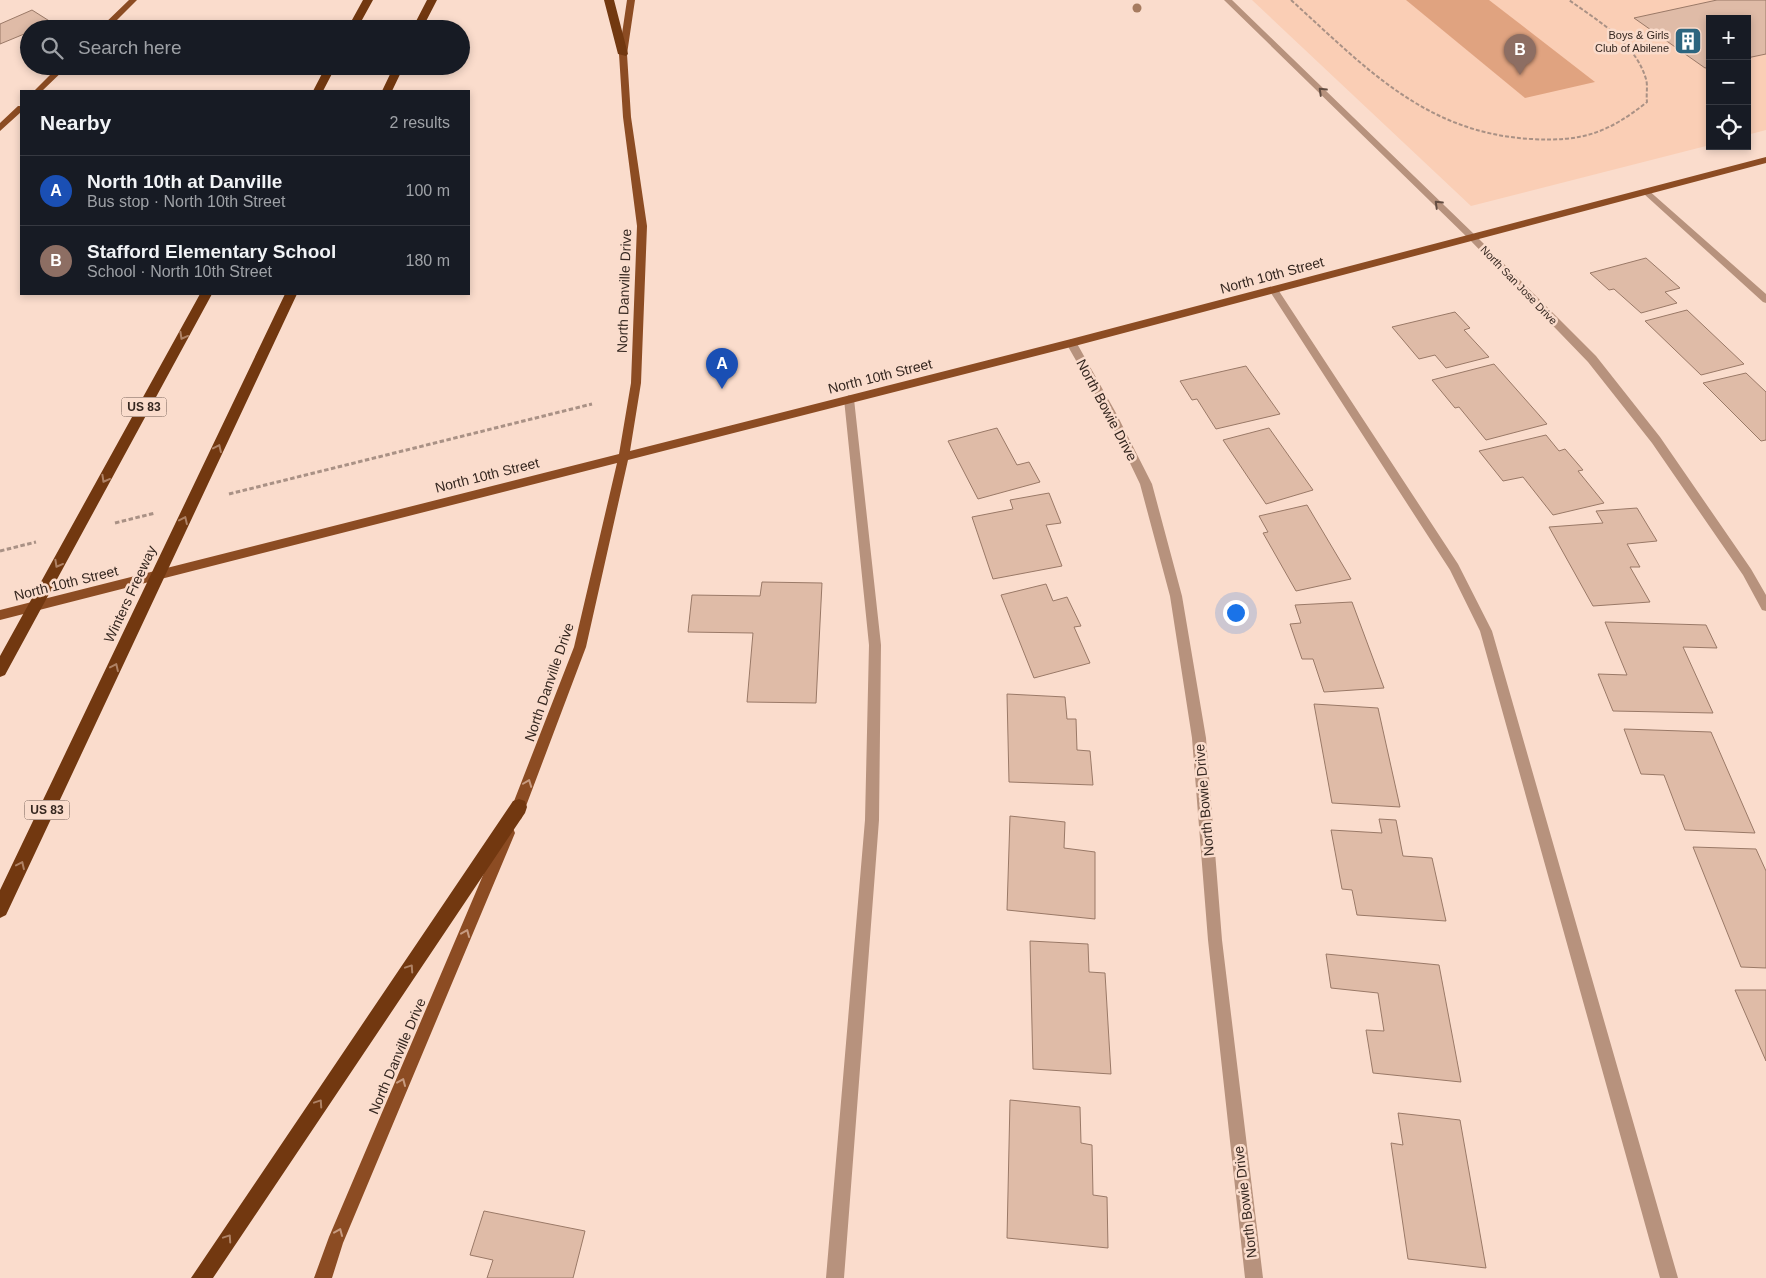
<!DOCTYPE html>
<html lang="en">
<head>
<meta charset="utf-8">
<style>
	body { margin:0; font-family:Arial,sans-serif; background:#20242c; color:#f1f3f6 }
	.controls { position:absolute; right:15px; top:15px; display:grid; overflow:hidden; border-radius:0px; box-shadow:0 2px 8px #0003 }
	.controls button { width:45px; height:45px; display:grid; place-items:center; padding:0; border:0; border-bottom:1px solid #363941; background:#171b24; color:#f1f3f6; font:25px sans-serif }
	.you { position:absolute; left:1235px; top:612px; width:18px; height:18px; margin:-12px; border:4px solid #fff; border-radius:50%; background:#1a73e8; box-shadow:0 0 0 8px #1a73e833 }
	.badge { display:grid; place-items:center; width:32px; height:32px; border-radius:50%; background:#ea580c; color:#fff; font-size:16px; font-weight:700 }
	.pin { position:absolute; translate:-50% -41px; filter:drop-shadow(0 1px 2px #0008) }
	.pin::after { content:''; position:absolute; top:26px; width:18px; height:15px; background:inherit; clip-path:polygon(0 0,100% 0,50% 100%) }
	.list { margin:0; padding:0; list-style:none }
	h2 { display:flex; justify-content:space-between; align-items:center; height:65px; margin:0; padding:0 20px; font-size:21px }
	h2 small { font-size:16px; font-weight:400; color:#9ea1a6 }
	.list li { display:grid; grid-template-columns:32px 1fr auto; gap:15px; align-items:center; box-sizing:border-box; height:70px; padding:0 20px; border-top:1px solid #363941 }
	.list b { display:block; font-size:19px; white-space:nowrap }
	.list p { margin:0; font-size:16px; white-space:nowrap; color:#9ea1a6 }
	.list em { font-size:16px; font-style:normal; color:#9ea1a6 }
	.icon { flex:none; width:28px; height:28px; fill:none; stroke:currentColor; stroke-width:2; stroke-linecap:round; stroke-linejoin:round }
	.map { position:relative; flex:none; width:1766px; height:1278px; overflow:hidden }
	.search { position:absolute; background:#171b24; box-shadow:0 2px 8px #0003; left:20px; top:20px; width:450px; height:55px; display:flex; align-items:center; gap:12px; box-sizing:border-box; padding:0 18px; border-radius:28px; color:#9ea1a6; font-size:19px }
	.panel { position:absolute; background:#171b24; box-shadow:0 2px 8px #0003; left:20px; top:90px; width:450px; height:205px; border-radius:0px }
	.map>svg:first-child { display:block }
</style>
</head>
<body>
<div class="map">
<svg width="1766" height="1278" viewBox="0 0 1766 1278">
	<rect width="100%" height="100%" fill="#fadccc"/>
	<!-- built -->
	<path fill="#faceb5" d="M1252 0H1766V130L1747 135V19H1710V145L1471 206Z"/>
	<!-- green -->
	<path fill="#e0a380" d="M1406 0H1489L1595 82 1525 98Z"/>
	<!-- building -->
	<path fill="#dfbba7" stroke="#9a7967" d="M1766 0V54L1747 58V19H1710V67L1705 68 1634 18 1717 0Z
		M32 10 51 22 35 29H29V32L0 44V24Z
		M1646 258 1680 288 1665 292 1677 303 1641 313 1614 289 1609 290 1590 273Z
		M1687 310 1744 364 1701 375 1645 321Z
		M1455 312 1470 328 1464 330 1489 357 1446 368 1435 355 1419 359 1392 327Z
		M1494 364 1547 424 1486 440 1459 407 1455 408 1432 380Z
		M1246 366 1280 414 1216 429 1197 399 1192 400 1180 381Z
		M1746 373 1766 392V440L1761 441 1703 383Z
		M997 428 1017 465 1029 462 1040 482 978 499 948 441Z
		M1269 428 1313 490 1266 504 1223 440Z
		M1546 435 1559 451 1565 449 1583 470 1578 471 1604 503 1553 515 1523 477 1503 481 1479 451Z
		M1049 493 1061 523 1046 525 1062 566 993 579 972 517 1013 509 1010 500Z
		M1307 505 1351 579 1296 591 1263 533 1268 532 1259 516Z
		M1637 508 1657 541 1627 544 1640 567H1630L1650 602 1593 606 1549 527 1603 523 1596 511Z
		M762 582 822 583 816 703 747 702 753 633 688 632 692 595 760 596Z
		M1046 584 1053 601 1067 597 1081 626 1074 627 1090 663 1034 678 1001 595Z
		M1352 602 1384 688 1324 692 1313 659H1302L1290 624 1301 623 1295 605Z
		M1605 622 1706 625 1717 648 1683 647 1713 713 1613 711 1598 674 1627 675Z
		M1007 694 1065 697 1067 719H1076L1077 750 1090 751 1093 785 1009 782Z
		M1314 704 1378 708 1400 807 1332 803Z
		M1624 729 1711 732 1755 833 1685 830 1664 775 1641 774Z
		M1010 816 1065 822 1064 848 1095 852V919L1007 910Z
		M1379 819 1396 820 1403 856 1432 858 1446 921 1357 915 1352 890 1342 889 1331 830 1382 833Z
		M1693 847 1756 849 1766 871V968L1741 967Z
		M1030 941 1088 944 1089 972 1105 973 1111 1074 1033 1069Z
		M1326 954 1439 965 1461 1082 1373 1073 1366 1030 1384 1031 1378 993 1331 988Z
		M1735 990H1766V1061Z
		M1010 1100 1080 1107 1081 1143 1092 1145 1093 1195 1107 1197 1108 1248 1007 1238Z
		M1398 1113 1460 1120 1486 1268 1408 1259 1391 1143 1403 1145Z
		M484 1211 585 1231 573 1278H487L493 1260 470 1255Z"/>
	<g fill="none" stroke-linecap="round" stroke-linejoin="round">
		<!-- path-far1 -->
		<path stroke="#a99185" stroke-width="2" stroke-dasharray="4 2" stroke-linecap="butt" d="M1291 0C1365 67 1425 133 1531 139 1582 142 1608 133 1647 102 1646 94 1648 86 1646 79 1635 42 1598 21 1569 0"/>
		<!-- path -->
		<path stroke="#a99185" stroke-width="3" stroke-dasharray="4.5 2.5" stroke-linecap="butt" d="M229 494 592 404
			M115 523 155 513
			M0 551 36 542"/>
		<!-- minor -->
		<path fill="#b7927d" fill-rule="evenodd" d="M1224 0H1232L1476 236 1596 356 1660 437 1751 569 1766 595V611L1762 610 1743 575 1652 443 1588 362 1470 240Z
			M1647 189 1766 294V303L1763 302 1644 194 1642 192Z
			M1274 287 1277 288 1458 564 1492 631 1678 1278H1660L1480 631 1450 570 1269 290Z
			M1071 339 1075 340 1116 413 1152 484 1182 596 1206 738 1222 940 1263 1278H1245L1208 940 1192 738 1170 596 1140 484 1106 413 1066 343Z
			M849 395 854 399 881 645 879 820 844 1278H826L865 820 869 645 844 399Z"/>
		<!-- major -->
		<path fill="#8c4c23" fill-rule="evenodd" d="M129 0H137L108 29H99Z
			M627 0H635L627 54 631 117 647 226 641 383 630 451 1071 339 1766 157V163L1071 347 628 460 586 647 523 814 521 819 516 821 511 819 509 814 574 647 617 463 0 620V610L619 454 631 383 637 226 623 117 619 54Z
			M59 66H68L42 91H34Z
			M18 106H21V112L0 131V123Z
			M508 826 513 828 515 833 343 1243 332 1278H314L329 1237 501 833 503 828Z"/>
		<!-- highway -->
		<path fill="#723810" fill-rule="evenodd" d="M363 0H373L357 29H347Z
			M427 0H437L422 29H412Z
			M604 0H614L628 54 626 56 618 54Z
			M326 66H336L323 91H313Z
			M394 66H404L392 91H382Z
			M200 294H212L5 675 0 677V656Z
			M285 294H297L6 915 0 918V890Z
			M519 799 525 801 527 807 525 813 213 1278H191L513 801Z"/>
	</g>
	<!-- trees -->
	<circle fill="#a67b5f" cx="1137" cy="8" r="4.5"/>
	<!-- one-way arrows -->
	<defs><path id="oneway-chevron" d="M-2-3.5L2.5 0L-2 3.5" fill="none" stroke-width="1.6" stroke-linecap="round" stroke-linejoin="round" transform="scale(1.25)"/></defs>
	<g stroke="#624c41">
		<use href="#oneway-chevron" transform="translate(1322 91) rotate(-136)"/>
		<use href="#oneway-chevron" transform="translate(1438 204) rotate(-136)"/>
	</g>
	<g stroke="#af8265">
		<use href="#oneway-chevron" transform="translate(183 336) rotate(119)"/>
		<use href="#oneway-chevron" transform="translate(218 448) rotate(-65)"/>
		<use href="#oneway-chevron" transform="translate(105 479) rotate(119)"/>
		<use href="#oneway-chevron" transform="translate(184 520) rotate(-65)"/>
		<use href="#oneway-chevron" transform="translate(58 564) rotate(119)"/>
		<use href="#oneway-chevron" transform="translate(115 667) rotate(-65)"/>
		<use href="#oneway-chevron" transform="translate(21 865) rotate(-65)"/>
		<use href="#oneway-chevron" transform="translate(410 968) rotate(-56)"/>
		<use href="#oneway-chevron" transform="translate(319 1103) rotate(-56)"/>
		<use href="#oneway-chevron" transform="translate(228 1238) rotate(-56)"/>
	</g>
	<g stroke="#c89b80">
		<use href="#oneway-chevron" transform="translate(528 783) rotate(-69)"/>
		<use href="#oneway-chevron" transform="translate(466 933) rotate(-67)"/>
		<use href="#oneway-chevron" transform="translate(402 1082) rotate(-67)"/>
		<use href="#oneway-chevron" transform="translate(339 1232) rotate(-67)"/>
	</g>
	<!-- icons -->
	<defs>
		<g id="building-square" transform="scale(1.4375)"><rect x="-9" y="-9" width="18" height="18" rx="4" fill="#2d657f" stroke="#fadccc"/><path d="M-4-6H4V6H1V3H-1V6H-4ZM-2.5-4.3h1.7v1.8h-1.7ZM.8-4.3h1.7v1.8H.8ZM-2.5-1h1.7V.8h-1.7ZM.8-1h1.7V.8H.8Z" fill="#fff"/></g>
	</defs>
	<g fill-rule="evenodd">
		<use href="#building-square" x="1688" y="41"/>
	</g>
	<g text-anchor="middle" stroke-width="5" stroke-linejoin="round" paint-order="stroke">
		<!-- far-poi labels -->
		<g font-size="11" fill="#352720" stroke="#fadccc" text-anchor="end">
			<text x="1669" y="39">Boys &amp; Girls<tspan x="1669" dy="13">Club of Abilene</tspan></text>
		</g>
		<!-- far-street labels -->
		<g font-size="11" fill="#352720" stroke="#fadccc">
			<text transform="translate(1519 285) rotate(46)" y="4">North San Jose Drive</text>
		</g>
		<!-- shield labels -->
		<g fill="#fadccc" stroke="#705d54" stroke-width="1">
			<rect x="121.5" y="397.5" width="45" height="19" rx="4"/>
			<rect x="24.5" y="800.5" width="45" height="19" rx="4"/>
		</g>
		<g font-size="12" font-weight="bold" fill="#352720">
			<text x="144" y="411">US 83</text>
			<text x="47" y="814">US 83</text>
		</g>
		<!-- street labels -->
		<g font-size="14" fill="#352720" stroke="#fadccc">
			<text transform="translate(1272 275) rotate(-15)" y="5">North 10th Street</text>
			<text transform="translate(624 291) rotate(-88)" y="5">North Danville Drive</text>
			<text transform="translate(880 376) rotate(-14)" y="5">North 10th Street</text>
			<text transform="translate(1107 410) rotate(62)" y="5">North Bowie Drive</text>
			<text transform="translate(487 475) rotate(-14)" y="5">North 10th Street</text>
			<text transform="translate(66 583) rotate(-14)" y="5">North 10th Street</text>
			<text transform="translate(130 594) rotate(-65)" y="5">Winters Freeway</text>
			<text transform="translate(549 682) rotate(-71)" y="5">North Danville Drive</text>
			<text transform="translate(1204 800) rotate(-95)" y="5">North Bowie Drive</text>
			<text transform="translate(397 1056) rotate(-67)" y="5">North Danville Drive</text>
			<text transform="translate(1245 1202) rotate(-97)" y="5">North Bowie Drive</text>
		</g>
	</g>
</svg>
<div class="controls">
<button>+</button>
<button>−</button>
<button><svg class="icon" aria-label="locate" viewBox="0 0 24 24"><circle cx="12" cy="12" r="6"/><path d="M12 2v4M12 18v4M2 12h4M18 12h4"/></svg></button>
</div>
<div class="you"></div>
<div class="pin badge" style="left:722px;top:389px;background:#1a4fb4">A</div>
<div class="pin badge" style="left:1520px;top:75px;background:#8d6e63">B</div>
<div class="search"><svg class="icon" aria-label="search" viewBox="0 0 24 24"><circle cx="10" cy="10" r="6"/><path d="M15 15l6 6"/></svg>Search here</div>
<section class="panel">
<h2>Nearby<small>2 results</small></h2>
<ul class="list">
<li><span class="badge" style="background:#1a4fb4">A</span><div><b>North 10th at Danville</b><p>Bus stop · North 10th Street</p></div><em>100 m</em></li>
<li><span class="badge" style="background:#8d6e63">B</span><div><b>Stafford Elementary School</b><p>School · North 10th Street</p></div><em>180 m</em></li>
</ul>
</section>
</div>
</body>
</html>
